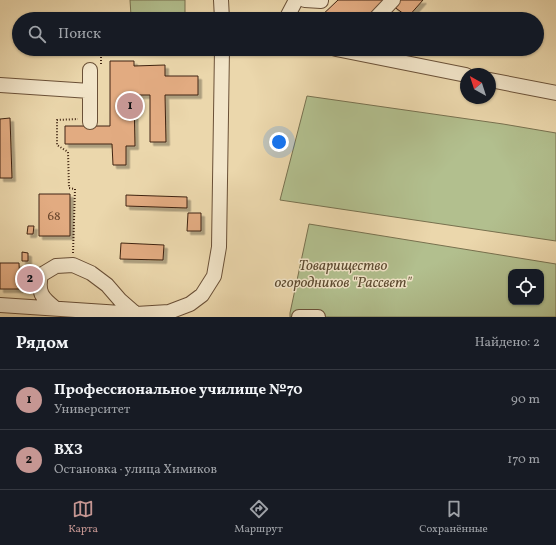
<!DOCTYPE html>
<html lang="ru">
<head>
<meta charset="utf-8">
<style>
	body { margin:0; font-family:Vollkorn,serif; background:#242831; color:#f1f3f6 }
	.controls { position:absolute; right:12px; bottom:12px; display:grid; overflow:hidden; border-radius:8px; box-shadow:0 1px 3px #0004 }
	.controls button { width:36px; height:36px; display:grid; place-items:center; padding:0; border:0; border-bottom:1px solid #363941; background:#171b24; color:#f1f3f6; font:20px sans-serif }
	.compass { position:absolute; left:460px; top:68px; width:36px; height:36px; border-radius:50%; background:#171b24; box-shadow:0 1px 3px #0004; rotate:321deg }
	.you { position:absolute; left:279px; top:142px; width:14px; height:14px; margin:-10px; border:3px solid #fff; border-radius:50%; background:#1a73e8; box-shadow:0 0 0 6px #1a73e833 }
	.badge { display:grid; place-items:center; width:26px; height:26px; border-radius:50%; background:#c59692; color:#111; font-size:13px; font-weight:700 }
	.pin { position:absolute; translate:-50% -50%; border:2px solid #fff; box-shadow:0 1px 4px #0006 }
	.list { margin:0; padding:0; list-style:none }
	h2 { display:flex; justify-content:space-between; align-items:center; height:52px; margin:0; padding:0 16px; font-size:17px }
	h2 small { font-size:13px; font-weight:400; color:#9ea1a6 }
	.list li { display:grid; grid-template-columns:26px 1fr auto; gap:12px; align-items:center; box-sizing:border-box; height:60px; padding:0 16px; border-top:1px solid #363941 }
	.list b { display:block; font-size:15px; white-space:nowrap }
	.list p { margin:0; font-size:13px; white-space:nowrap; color:#9ea1a6 }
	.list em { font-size:13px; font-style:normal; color:#9ea1a6 }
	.icon { flex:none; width:22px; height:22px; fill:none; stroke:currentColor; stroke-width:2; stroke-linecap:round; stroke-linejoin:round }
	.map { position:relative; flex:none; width:556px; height:317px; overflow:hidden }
	.search { position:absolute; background:#171b24; box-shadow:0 1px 3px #0004; left:12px; right:12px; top:12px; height:44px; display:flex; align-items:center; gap:10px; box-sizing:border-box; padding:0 14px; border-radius:22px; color:#9ea1a6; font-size:15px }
	.sheet { height:172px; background:#171b24 }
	nav { display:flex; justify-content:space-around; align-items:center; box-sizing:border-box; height:56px; border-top:1px solid #363941; background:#171b24; font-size:11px; color:#9ea1a6 }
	nav a { display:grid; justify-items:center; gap:2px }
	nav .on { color:#c59692 }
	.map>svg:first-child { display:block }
</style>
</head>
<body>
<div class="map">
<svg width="556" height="317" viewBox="0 0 556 317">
	<defs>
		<filter id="shadow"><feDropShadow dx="3.5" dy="3.5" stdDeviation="0" flood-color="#0004"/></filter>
	</defs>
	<rect width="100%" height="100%" fill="#ebd7ac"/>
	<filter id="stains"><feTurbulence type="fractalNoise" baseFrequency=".005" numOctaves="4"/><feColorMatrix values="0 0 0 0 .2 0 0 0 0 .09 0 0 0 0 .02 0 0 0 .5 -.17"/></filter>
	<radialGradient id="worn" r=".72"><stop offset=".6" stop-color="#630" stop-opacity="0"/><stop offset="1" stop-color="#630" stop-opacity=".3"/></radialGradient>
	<!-- green -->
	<path fill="#b2bf8e" stroke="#78714f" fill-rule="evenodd" d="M130 0H185V15L131 16Z
		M307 96 503 124 556 133V241L280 200Z
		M309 224 556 264V317H290V313ZM511 272H541V302H511Z"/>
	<!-- building -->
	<path fill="#e2ab81" stroke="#3f2310" filter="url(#shadow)" d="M338 0H387L370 19H318Z
		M398 0H423L408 17 393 6Z
		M110 61H134V66L165 65V76H198V95H165L166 142H150V95H134L135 146H126V165H113L112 144H65V126H110Z
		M10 118 12 178H0V119Z
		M39 194H70V236H39Z
		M126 195 187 197V208L126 206Z
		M188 213H201V231H187Z
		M28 226H34L33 234H27Z
		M121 243 164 245 163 260 120 259Z
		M22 252 28 253V261H22Z
		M0 263H19L20 289H0Z"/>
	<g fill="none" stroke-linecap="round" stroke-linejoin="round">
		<!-- minor casing -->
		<g stroke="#6a5037" stroke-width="16">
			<path id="minor" d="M221 0 222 19
				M305 0 321 1
				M286 19 296 0
				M375 19 393 0
				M336 49 466 75
				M90 70V122
				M490 80 556 93
				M0 85 90 91
				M0 305 136 314 169 312 190 304 202 295 214 276 219 247 222 49
				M55 308C42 298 37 292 41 275L56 266 73 265 91 273 107 285 120 300 136 314
				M299 317H318"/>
		</g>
		<!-- path -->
		<path stroke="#3f2310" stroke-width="2" stroke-dasharray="1 2" stroke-linecap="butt" d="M101 64V52L107 49
			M73 253 75 189 69 188 68 152 57 145V120L78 119"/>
		<!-- minor -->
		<use href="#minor" stroke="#f2e5c9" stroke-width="14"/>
	</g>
	<g text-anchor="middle" stroke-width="3" stroke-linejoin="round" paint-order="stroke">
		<!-- number labels -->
		<g font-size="13" fill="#68452c">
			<text x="54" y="220">68</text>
		</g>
		<!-- park labels -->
		<g font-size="15" font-style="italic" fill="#5c4a30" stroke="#f2e5c9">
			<text x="343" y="270">Товарищество<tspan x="343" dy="17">огородников "Рассвет"</tspan></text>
		</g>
	</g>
	<rect width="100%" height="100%" filter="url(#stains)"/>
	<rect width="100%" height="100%" fill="url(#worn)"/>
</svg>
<div class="controls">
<button><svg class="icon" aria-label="locate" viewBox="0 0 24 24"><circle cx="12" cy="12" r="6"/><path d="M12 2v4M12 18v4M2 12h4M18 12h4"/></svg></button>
</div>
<svg class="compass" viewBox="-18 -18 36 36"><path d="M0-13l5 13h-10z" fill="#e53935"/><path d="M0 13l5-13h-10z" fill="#9ea1a6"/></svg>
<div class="you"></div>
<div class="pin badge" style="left:130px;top:106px">1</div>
<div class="pin badge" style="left:30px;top:279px">2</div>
<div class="search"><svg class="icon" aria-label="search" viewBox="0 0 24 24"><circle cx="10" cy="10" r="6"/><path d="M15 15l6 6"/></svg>Поиск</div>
</div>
<section class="sheet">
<h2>Рядом<small>Найдено: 2</small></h2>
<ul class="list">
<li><span class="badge">1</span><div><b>Профессиональное училище №70</b><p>Университет</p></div><em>90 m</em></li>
<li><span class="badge">2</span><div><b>ВХЗ</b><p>Остановка · улица Химиков</p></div><em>170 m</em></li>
</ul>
</section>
<nav>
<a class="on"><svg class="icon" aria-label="map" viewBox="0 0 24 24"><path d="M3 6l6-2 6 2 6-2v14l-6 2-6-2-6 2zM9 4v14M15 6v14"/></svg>Карта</a>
<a><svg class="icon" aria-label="directions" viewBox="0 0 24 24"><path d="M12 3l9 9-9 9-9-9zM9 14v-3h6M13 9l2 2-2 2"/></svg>Маршрут</a>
<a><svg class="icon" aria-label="saved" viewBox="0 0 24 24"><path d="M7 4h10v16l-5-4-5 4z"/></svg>Сохранённые</a>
</nav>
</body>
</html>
